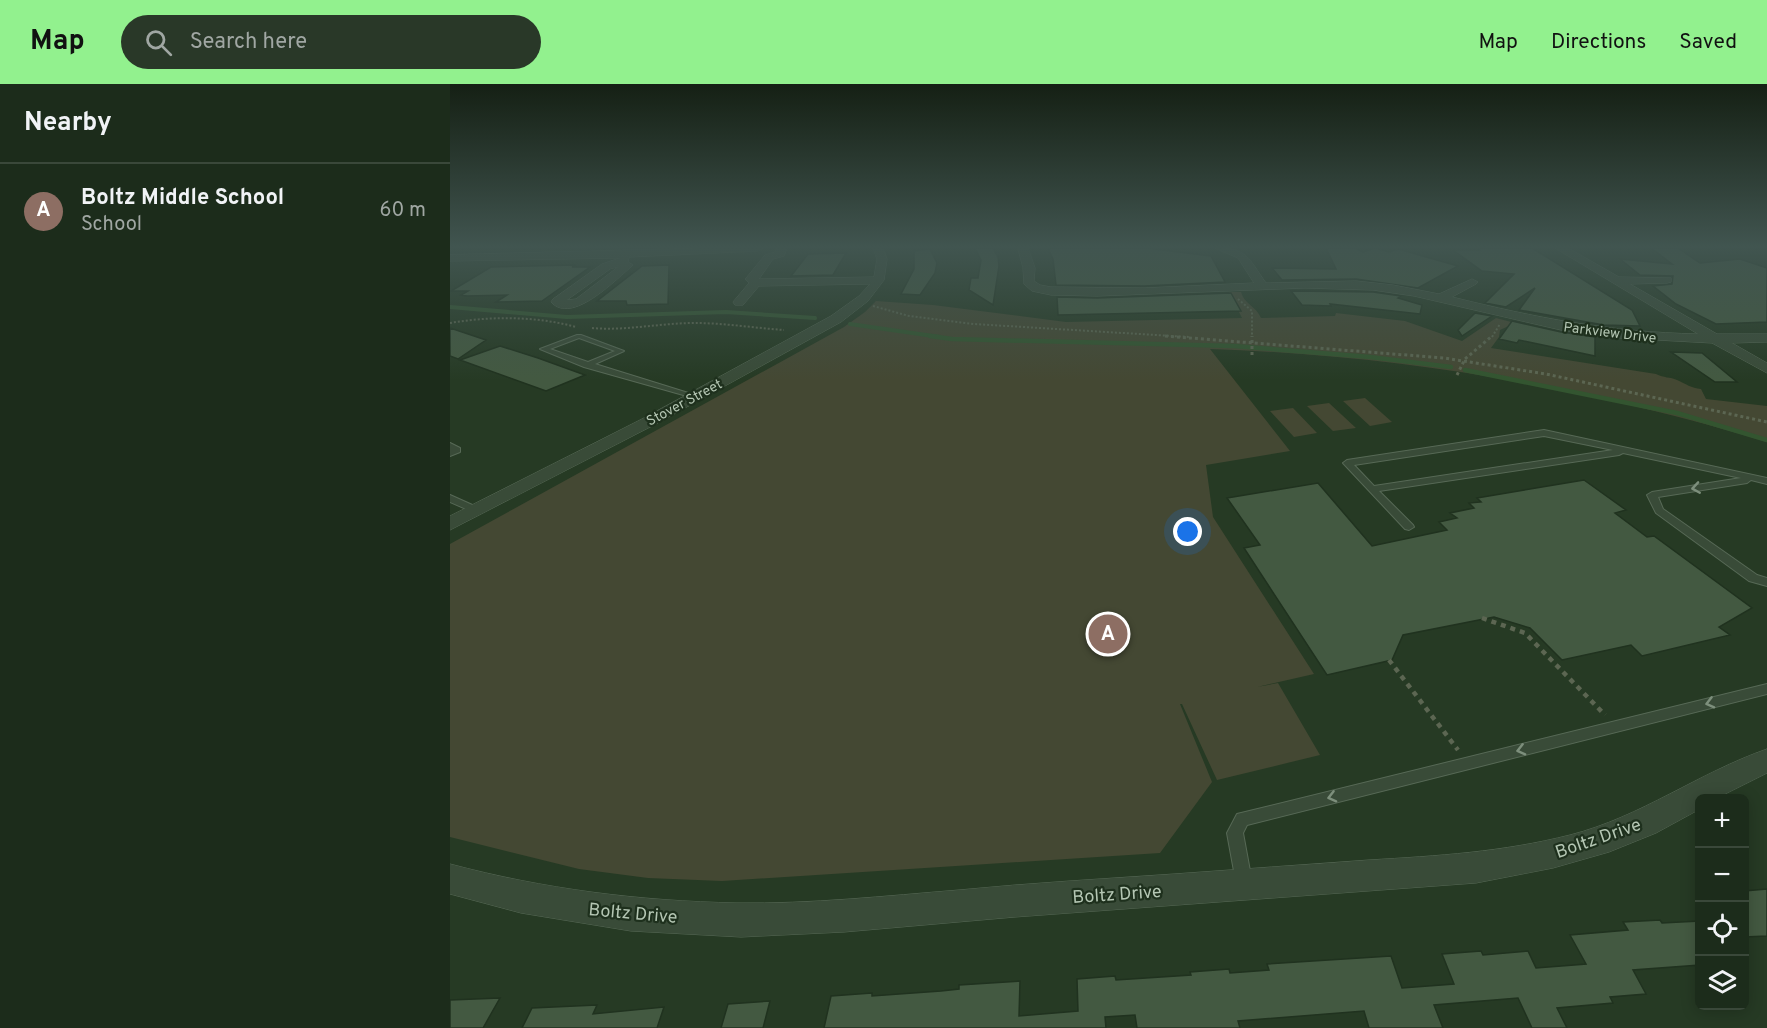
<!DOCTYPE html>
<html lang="en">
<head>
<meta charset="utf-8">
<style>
	body { margin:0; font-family:Overpass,sans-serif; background:#293828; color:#f1f3f6 }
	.controls { position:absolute; right:18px; bottom:18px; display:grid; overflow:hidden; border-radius:9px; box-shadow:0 3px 15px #0003 }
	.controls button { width:54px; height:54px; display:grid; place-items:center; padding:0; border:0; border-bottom:2px solid #3a483a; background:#1c2c1b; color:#f1f3f6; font:30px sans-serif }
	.you { position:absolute; left:738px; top:448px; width:21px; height:21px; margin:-15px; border:4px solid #fff; border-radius:50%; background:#1a73e8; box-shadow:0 0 0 9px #1a73e833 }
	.badge { display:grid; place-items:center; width:39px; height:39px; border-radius:50%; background:#92f18e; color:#fff; font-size:20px; font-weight:700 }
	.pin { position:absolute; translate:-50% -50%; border:3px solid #fff; box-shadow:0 2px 6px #0006 }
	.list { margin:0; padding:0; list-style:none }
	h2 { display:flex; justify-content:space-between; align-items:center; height:78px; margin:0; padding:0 24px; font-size:26px }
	h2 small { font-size:20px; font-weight:400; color:#a0a7a3 }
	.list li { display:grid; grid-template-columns:39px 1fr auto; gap:18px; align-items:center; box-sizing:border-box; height:96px; padding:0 24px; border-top:2px solid #3a483a }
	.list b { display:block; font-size:22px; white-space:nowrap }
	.list p { margin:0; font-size:20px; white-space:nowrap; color:#a0a7a3 }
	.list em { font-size:20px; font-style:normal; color:#a0a7a3 }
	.icon { flex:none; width:33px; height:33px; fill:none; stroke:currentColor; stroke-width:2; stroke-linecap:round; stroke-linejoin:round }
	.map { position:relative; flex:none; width:1317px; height:944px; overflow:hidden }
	header { display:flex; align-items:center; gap:36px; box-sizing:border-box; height:84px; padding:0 30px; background:#92f18e; color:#111 }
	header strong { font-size:28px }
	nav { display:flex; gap:33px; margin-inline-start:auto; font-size:21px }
	.search { width:420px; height:54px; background:#293828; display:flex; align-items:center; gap:15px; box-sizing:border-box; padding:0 21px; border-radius:33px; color:#a0a7a3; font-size:22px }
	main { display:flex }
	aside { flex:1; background:#1c2c1b }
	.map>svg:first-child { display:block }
</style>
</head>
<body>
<header>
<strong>Map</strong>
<div class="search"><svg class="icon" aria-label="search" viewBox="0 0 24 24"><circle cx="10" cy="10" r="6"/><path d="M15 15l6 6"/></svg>Search here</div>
<nav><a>Map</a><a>Directions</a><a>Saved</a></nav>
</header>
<main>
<aside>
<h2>Nearby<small></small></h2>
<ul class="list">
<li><span class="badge" style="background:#8d6e63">A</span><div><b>Boltz Middle School</b><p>School</p></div><em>60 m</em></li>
</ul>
</aside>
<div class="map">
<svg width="1317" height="944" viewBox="0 0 1317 944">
	<rect width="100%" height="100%" fill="#263a24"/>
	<!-- green -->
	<path fill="#444833" d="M779 208H791C794 220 806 222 811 234L885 232 886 229 955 237 1012 257 1046 234 1065 239 1050 246 1049 253 1041 264 1206 290C1214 294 1220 293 1227 296 1236 300 1241 304 1251 305L1256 315 1317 322V358C1137 303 949 271 760 265L840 367 756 381 763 433 864 590 807 603 828 599 870 671 767 696 732 620H730L762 698 710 769 272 797 198 794 129 785 0 753V460L394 243 415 228 426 217 483 221 616 238 792 234Z
		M915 314 942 338 920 342 893 317Z
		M879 319 906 344 883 347 857 322Z
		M843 324 867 349 844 353 820 327Z"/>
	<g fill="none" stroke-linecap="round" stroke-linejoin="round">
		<!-- stream-far1 -->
		<path stroke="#335530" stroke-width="4" d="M0 223 117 233 276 228 365 234
			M400 240 490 253"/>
		<!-- stream -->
		<path stroke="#335530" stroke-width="4.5" d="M480 252 502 255 784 262 920 273 1001 283
			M1015 286 1227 329 1317 356"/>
	</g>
	<!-- building -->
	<path fill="#435941" stroke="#20321f" stroke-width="1.5" d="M525 164H543L548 173 549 182 543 221 519 206 521 194H528L531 176Z
		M598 164H696L761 172 775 198 694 202 606 201 603 175Z
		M876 164H905L913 168 925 164 939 168 948 165 1008 182 968 204 906 195 832 196 822 184 886 185Z
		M1027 164H1082L1182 226 1190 242 1154 241 1069 226 1085 204 1056 223 1035 219 1064 190 1032 187 1003 166H1029Z
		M1201 164H1228L1250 179 1290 175 1317 184V238L1266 240 1226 220 1203 202 1222 200 1223 192 1190 191 1170 175 1222 180Z
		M480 165 487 179 485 189 470 211 451 210 464 185V167Z
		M396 169 383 191 341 192 358 170Z
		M126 181 122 183H140L92 217 46 218 57 211 17 212 11 211 18 207H1L41 183Z
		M219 181 218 220 177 221 176 217H147L192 182Z
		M841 207 923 208 951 212 948 214 972 221 970 230 880 220 881 222 852 221Z
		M781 209 791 227 608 231 607 213 647 214Z
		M1025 229 1042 232 1012 252 1008 246Z
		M1062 237 1111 248 1145 253V272L1069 256 1067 259 1049 255Z
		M0 244 36 256 8 275 0 272Z
		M50 262 88 274 135 291 96 307 10 276Z
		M1221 268 1252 269 1287 298H1265Z
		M1134 396 1176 426 1165 429 1197 453 1204 452 1302 524 1269 543 1280 551 1192 572 1181 561 1112 576 1080 544 1044 533 953 551 942 576 877 591 794 464 810 461 777 414 868 399 922 462 997 446 989 438 1007 434 1000 429 1024 424 1019 419 1031 418 1027 414Z
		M1317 805V852L1294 853V807Z
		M1210 836 1212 839 1250 837V881L1183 886 1196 910 1160 913 1163 919 1107 924 1117 944H1082L1068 914 984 921 993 944H919L914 927 788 937 790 944H687L685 931 655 933 656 944H374L381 912 422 909V912L491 907 509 905V901L570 897 569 932 628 927 627 895 665 892 666 896 741 891 740 888 779 885 780 889 819 886 817 880 941 872 952 904 1004 900 992 870 1031 867 1033 871 1078 867 1086 884 1136 880 1120 851 1178 846 1173 838Z
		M50 914 33 944H0V916Z
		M320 917 313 944H271L278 920Z
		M147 921 143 930 214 923 207 944H72L82 924Z"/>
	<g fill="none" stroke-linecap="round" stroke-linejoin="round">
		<!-- lane casing -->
		<g stroke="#576956" stroke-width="2">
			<path id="lane" d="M127 251H131L174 267 145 280 248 312 244 314 134 283 90 265ZM129 254 165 267 138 278 100 265Z
				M1094 346 1317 394V400L1301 396 1297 399 1208 413 1213 425 1307 491 1317 494V502L1299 497 1206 429 1197 411 1202 408 1291 394 1173 369 1169 371 929 407 963 441 964 443 959 446 955 445 893 379 897 376ZM1094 352 1163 366 924 402 904 381Z
				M0 359 10 364V368L0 372Z
				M0 411 29 424 31 426 29 428H23L0 418Z
				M1317 600V610L797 741 793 749 802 798 800 803 794 806 788 803 786 798 777 749 787 730Z"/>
		</g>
		<!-- street casing -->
		<g stroke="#576956" stroke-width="1">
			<path id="street" d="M259 164H313L308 167 179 173 178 178 183 181 181 183C164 197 122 241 101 218L103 215 152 180 170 174 0 177V171ZM168 183 126 215 117 216 160 185Z
				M327 164H337L334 172 323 175 309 195 424 193 427 175 423 164H433L437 175 434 196 418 217 391 238 204 341 0 446V432L192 335 381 232 409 212 420 200 309 202 293 221H285L283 218 299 199 295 195 297 193 315 171 325 168Z
				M568 164H578L585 184 584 197 590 201 601 203 694 204 804 199 788 174 765 164C798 164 798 174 816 199L906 197 943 201 989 210 1022 195 1028 198 1026 200 1002 213C1087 234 1159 248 1248 250L1105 164H1118L1169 193 1221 194V198L1217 199 1180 200 1267 250H1317V258L1282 259 1317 279V289L1262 259 1170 254 1111 246 964 212 923 206 855 204 647 212 601 211 582 207 574 200 573 184Z
				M1317 665V689L1267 714H1250V725L1206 749 1159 768 1103 784 1026 799 565 833 394 848 291 853 181 847 71 829 0 810V780C94 805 189 817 287 819 361 820 435 812 509 806 580 799 652 795 724 790 789 785 854 781 919 776 987 772 1053 768 1120 751 1191 733 1248 689 1317 665Z"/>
		</g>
		<!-- path-far2 -->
		<path stroke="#5c6652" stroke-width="2" stroke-dasharray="2 2" stroke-linecap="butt" d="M788 215 802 227V253
			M423 222 459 232 524 240 739 253
			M0 239C41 232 86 232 126 243
			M142 244C176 247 210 239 245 239 274 239 305 244 334 246
			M1042 253 1050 240"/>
		<!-- path-far1 -->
		<path stroke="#5c6652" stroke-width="3" stroke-dasharray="3 3" stroke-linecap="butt" d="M715 252 994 274 1096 290 1317 338
			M802 271V252
			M1007 291 1015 275 1042 252"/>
		<!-- path -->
		<path stroke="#5c6652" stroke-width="4.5" stroke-dasharray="5 5" stroke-linecap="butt" d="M1032 534 1075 549 1155 631
			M939 576 1008 666"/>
		<!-- lane -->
		<use href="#lane" fill="#394b38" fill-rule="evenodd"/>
		<!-- street -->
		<use href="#street" fill="#394b38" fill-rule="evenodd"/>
	</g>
	<!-- one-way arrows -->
	<defs><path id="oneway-chevron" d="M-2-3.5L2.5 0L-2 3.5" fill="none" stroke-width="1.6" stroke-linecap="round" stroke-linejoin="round" transform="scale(1.5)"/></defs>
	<g stroke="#7d8f7c">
		<use href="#oneway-chevron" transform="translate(1246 404) rotate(171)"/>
		<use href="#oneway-chevron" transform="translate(1260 619) rotate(166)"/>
		<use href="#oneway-chevron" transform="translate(1071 666) rotate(166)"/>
		<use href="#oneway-chevron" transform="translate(882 713) rotate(166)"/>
	</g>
	<!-- sky -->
	<linearGradient id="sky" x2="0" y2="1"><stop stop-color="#152014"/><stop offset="0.55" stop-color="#415550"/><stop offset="1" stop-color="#415550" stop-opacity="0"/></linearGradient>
	<rect width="1317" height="296" fill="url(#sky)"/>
	<g text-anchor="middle" stroke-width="4.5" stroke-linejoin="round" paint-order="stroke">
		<!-- far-street labels -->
		<g font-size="14" fill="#b4c6b3" stroke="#1e301d">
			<text transform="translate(1160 248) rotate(7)" y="5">Parkview Drive</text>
			<text transform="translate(234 318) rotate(-28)" y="5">Stover Street</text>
		</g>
		<!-- near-street labels -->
		<g font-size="18" fill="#b4c6b3" stroke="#1e301d">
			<text transform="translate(1148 754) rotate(-19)" y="6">Boltz Drive</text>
			<text transform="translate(667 810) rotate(-4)" y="6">Boltz Drive</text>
			<text transform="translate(183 829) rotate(5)" y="6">Boltz Drive</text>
		</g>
	</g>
</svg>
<div class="controls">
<button>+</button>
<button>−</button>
<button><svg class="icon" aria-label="locate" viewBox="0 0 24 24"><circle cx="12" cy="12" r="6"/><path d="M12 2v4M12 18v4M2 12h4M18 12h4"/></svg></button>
<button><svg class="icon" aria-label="layers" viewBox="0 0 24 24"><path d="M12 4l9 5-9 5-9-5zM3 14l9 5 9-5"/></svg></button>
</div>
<div class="you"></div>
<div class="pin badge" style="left:658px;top:550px;background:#8d6e63">A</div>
</div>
</main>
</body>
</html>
